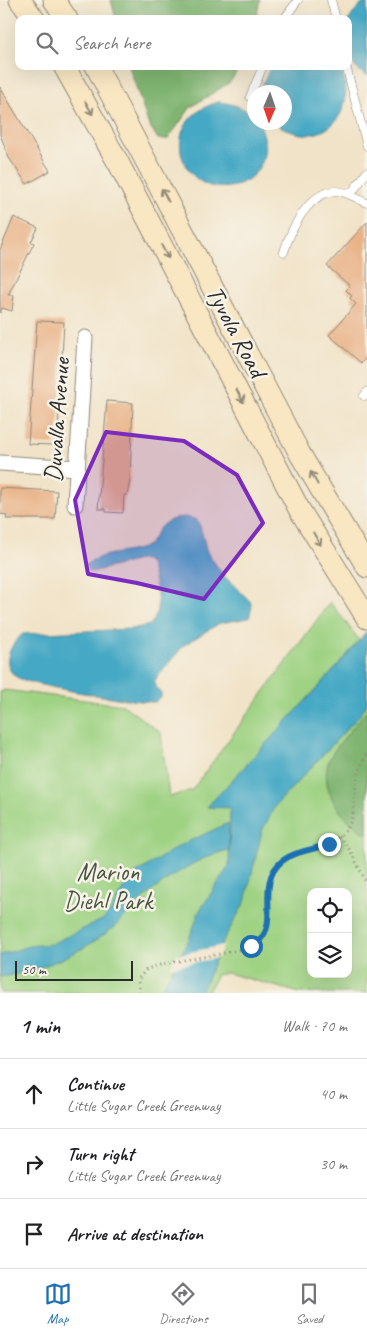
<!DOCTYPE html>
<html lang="en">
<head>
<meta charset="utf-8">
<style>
	body { margin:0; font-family:Caveat,sans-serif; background:#f6f6f6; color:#202124 }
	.controls { position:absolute; right:15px; bottom:15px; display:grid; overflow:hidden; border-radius:10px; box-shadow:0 5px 20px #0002 }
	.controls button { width:45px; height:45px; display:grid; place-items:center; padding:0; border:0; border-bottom:1px solid #e0e0e0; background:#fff; color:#202124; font:25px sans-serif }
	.compass { position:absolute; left:247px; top:85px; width:45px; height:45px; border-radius:50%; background:#fff; box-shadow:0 5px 20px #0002; rotate:182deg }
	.scale { position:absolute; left:15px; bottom:12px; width:118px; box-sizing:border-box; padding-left:5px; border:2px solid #2b2b2b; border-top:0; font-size:14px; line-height:18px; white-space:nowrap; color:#2b2b2b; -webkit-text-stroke:4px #f7f3e8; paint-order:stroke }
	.stop { position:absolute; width:15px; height:15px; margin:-11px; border:4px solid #1f6fb2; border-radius:50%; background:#fff }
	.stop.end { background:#1f6fb2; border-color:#fff; box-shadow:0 1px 5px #0008 }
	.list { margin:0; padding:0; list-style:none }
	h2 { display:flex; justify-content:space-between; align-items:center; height:65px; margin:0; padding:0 20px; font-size:21px }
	h2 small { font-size:16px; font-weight:400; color:#757577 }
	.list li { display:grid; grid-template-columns:32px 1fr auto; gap:15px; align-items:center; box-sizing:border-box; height:70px; padding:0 20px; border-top:1px solid #e0e0e0 }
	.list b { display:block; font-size:19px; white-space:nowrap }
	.list p { margin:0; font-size:16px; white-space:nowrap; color:#757577 }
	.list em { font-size:16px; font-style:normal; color:#757577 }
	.icon { flex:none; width:28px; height:28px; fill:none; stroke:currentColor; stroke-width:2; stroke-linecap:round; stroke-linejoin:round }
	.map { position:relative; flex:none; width:367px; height:993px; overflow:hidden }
	.search { position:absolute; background:#fff; box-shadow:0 5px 20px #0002; left:15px; right:15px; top:15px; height:55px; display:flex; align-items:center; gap:12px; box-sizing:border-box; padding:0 18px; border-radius:10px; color:#757577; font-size:19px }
	.sheet { height:275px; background:#fff }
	nav { display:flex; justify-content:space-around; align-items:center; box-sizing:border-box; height:70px; border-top:1px solid #e0e0e0; background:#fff; font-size:14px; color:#757577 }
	nav a { display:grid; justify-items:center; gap:2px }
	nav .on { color:#1f6fb2 }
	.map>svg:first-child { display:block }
</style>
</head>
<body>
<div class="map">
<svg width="367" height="993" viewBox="0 0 367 993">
	<rect width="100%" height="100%" fill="#f7f3e8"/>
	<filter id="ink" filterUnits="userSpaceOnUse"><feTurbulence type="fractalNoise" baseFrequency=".02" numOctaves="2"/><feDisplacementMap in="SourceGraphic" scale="10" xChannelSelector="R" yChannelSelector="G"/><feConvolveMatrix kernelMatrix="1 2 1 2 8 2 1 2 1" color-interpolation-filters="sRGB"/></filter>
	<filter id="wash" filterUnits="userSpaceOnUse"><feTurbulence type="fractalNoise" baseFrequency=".0096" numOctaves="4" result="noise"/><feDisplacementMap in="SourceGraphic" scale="20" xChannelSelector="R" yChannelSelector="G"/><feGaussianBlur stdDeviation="1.12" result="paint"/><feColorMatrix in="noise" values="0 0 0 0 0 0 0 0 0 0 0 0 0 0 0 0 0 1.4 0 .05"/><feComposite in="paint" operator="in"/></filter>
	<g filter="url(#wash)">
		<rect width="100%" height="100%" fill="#f1e3c8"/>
		<!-- green -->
		<path fill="#9fd283" stroke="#657e57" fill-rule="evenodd" d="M330 602 367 650V993H300L227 973 217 975 207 993H0V692L5 690 123 705 161 733 169 797 192 790ZM311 892H348V974H311Z"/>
		<!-- forest -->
		<path fill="#7fb471" stroke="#55704e" d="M111 0H260L256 19H116Z
			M129 66H241L230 82 191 107 168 139H158L148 123Z
			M367 710V834C343 822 318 789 329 760 335 746 357 724 367 710Z"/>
		<!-- water -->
		<path fill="#44a8c4" stroke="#386a78" d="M367 1V76L356 68 348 57V21L358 7Z
			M271 66H339C363 114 318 155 276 123L284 122V92H262L263 83Z
			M219 102C234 104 244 107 254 117L255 122 259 123C267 139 267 154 258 169 253 177 245 182 237 185 183 203 151 120 219 102Z
			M184 517 195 519 199 522 207 552 224 576 250 601 252 607 249 618 220 623 184 645 155 680 154 684 161 693V697L155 702C135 702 27 686 15 676 0 663 11 643 23 634L131 629 150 625C164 609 155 582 150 564L146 560H139L92 572 88 571 86 565C100 552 125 554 142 548 160 542 150 521 184 517Z
			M367 631V703L360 715 275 806 262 831 245 902 224 939 201 993H159L189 939 200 910 229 866 230 808 207 807 334 670Z
			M228 823 229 850C196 857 162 882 137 904 127 913 119 924 109 931 79 954 37 972 0 977V955L29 946 51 944 102 920 110 912 130 877 179 846Z"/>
		<!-- pier -->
		<path fill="#f1e3c8" d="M224 945 218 958 170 967 176 955Z"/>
		<g id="blocks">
			<!-- building -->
			<path fill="#e9b287" d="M0 87 50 171 27 184 9 158 0 134Z
				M14 217 38 228 31 242 34 243 8 295H14L12 311 2 308 0 313V250Z
				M367 222V357L361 363 329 335 356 304 350 298 352 296 346 290 350 286 327 266Z
				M37 321 64 322 58 430H55L54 445 28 444Z
				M107 401 133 403 130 480 127 495H124L123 513 106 512V509H98Z
				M0 488 57 491 55 519H6L7 515 0 514Z"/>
		</g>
	</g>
	<g filter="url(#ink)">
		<use href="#blocks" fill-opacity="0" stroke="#8e877a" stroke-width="1"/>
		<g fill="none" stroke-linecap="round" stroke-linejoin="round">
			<!-- service casing -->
			<g stroke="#8e877a" stroke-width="9">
				<path id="service" d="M331 0 336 19
					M284 19 298 0
					M346 66 367 146
					M250 97 263 66
					M367 172 350 195 367 203
					M284 252C291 227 316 177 350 195
					M364 396 367 392"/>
			</g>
			<!-- minor casing -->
			<g stroke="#8e877a" stroke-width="17">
				<path id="minor" d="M0 463 77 468
					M75 505 85 338"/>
			</g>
			<!-- secondary casing -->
			<g stroke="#8e877a" stroke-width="23">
				<path id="secondary" d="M20 0 34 19
					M54 0 67 19
					M64 66 119 164 299 509 367 618
					M96 66 300 454 367 567"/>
			</g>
			<!-- path -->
			<path stroke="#8e877a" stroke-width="3" stroke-dasharray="1 4" stroke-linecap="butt" d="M339 837 350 850 367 884
				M139 993V978L147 969C173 960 202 958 229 952 237 950 247 949 254 945 281 928 260 897 271 875 285 846 324 854 344 832 356 821 353 800 356 785 358 774 362 764 367 753"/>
			<!-- service -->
			<use href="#service" stroke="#fff" stroke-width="8"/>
			<!-- minor -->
			<use href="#minor" stroke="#fff" stroke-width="15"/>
			<!-- secondary -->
			<use href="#secondary" stroke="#f9e7c3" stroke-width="21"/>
		</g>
		<!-- one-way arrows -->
		<defs><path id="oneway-shaft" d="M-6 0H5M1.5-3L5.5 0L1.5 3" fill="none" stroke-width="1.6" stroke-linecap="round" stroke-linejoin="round" transform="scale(1.25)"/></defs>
		<g stroke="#928977">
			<use href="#oneway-shaft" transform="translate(89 108) rotate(61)"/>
			<use href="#oneway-shaft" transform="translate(165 195) rotate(-118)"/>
			<use href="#oneway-shaft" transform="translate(165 252) rotate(62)"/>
			<use href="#oneway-shaft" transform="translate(240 396) rotate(62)"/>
			<use href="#oneway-shaft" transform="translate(314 478) rotate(-119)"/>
			<use href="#oneway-shaft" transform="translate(317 539) rotate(60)"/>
		</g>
	</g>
	<g fill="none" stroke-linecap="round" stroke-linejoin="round" filter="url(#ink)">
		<!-- route -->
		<path stroke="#1f6fb2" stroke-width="6" d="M251 946C286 929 252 886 282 861 295 851 313 850 329 844"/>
	</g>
	<!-- marked area -->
	<path fill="#7b2cbf" fill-opacity="0.2" stroke="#7b2cbf" stroke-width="4" stroke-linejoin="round" d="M106 432 184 441 237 475 263 523 204 599 137 583 88 574 75 500Z"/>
	<g text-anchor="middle" stroke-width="5" stroke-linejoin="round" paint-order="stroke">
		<!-- street labels -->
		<g font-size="25" fill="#2b2b2b" stroke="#f7f3e8">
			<text transform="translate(237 331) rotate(62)" y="9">Tyvola Road</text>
			<text transform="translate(56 420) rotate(-86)" y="9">Duvalla Avenue</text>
		</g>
		<!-- park labels -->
		<g font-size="25" fill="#485541" stroke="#f7f3e8">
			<text x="108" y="880">Marion<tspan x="108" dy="29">Diehl Park</tspan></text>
		</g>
	</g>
</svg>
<div class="controls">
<button><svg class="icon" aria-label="locate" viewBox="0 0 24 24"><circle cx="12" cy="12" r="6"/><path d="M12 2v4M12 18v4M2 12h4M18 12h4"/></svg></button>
<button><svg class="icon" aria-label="layers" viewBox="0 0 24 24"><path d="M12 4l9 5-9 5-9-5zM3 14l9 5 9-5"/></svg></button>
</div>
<svg class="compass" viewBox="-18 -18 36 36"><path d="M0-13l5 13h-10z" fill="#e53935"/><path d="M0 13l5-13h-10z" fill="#757577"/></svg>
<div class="scale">50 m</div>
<div class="stop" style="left:251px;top:946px"></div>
<div class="stop end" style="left:329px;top:844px"></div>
<div class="search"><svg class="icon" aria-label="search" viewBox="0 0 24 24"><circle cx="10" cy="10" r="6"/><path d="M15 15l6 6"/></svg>Search here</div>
</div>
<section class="sheet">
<h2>1 min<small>Walk · 70 m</small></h2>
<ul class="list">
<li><svg class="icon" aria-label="ahead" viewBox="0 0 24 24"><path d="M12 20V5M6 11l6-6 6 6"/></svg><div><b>Continue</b><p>Little Sugar Creek Greenway</p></div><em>40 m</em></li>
<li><svg class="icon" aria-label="right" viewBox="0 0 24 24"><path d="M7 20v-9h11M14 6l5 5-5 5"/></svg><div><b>Turn right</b><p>Little Sugar Creek Greenway</p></div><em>30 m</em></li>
<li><svg class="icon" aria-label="arrive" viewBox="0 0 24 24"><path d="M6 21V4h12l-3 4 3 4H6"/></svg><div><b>Arrive at destination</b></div></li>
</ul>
</section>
<nav>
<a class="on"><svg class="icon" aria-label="map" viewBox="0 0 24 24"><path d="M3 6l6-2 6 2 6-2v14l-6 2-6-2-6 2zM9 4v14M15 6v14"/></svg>Map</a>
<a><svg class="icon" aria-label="directions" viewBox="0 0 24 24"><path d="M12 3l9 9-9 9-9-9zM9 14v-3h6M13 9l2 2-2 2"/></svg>Directions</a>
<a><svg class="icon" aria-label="saved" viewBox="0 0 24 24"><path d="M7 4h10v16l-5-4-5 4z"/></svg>Saved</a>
</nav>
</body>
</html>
